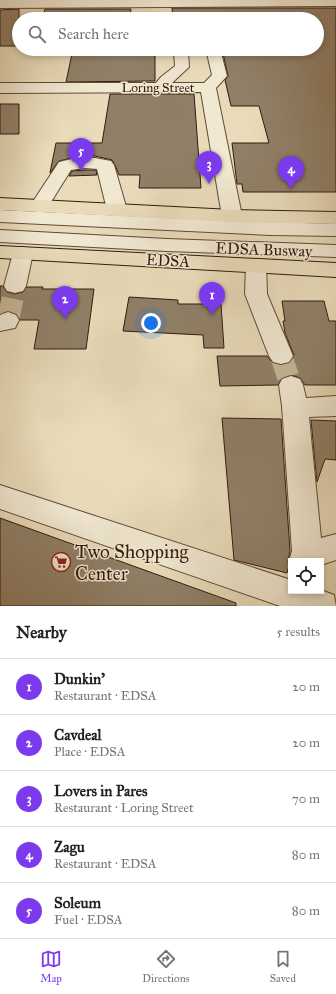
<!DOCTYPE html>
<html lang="en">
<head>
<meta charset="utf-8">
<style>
	body { margin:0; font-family:"IM FELL Great Primer",serif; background:#f6f6f6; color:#202124 }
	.controls { position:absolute; right:12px; bottom:12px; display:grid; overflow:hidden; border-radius:0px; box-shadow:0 2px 6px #0003 }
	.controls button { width:36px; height:36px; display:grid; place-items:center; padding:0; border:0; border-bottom:1px solid #e0e0e0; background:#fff; color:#202124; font:20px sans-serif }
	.you { position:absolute; left:151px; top:323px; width:14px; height:14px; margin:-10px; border:3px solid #fff; border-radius:50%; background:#1a73e8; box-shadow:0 0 0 6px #1a73e833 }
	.badge { display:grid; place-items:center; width:26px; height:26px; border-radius:50%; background:#7c3aed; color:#fff; font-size:13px; font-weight:700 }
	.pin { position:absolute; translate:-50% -33px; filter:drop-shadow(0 1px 2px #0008) }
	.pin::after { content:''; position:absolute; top:21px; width:14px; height:12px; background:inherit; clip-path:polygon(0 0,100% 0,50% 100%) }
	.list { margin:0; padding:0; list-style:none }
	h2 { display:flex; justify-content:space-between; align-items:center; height:52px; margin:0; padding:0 16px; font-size:17px }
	h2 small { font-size:13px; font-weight:400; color:#757577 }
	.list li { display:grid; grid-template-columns:26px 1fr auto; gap:12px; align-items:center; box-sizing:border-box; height:56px; padding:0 16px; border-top:1px solid #e0e0e0 }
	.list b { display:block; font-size:15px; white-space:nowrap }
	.list p { margin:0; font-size:13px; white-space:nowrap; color:#757577 }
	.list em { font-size:13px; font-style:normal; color:#757577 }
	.icon { flex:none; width:22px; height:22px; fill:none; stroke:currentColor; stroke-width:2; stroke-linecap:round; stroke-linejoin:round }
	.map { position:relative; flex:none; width:336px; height:606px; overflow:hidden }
	.search { position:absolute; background:#fff; box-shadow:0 2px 6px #0003; left:12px; right:12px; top:12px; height:44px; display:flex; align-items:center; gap:10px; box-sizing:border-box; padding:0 14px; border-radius:22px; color:#757577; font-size:15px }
	.sheet { height:332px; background:#fff }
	nav { display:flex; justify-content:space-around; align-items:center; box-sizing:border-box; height:56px; border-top:1px solid #e0e0e0; background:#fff; font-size:11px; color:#757577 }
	nav a { display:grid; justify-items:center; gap:2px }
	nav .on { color:#7c3aed }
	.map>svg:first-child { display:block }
</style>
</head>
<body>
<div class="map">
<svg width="336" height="606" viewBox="0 0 336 606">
	<rect width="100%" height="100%" fill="#e9dbba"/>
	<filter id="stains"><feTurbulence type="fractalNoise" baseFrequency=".005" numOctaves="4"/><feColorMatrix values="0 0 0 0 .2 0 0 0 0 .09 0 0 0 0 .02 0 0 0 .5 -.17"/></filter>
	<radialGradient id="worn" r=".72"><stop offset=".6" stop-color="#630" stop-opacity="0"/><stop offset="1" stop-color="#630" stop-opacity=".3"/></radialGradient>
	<!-- building -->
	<path fill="#907f67" stroke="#301b0d" d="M172 8H336V192H243L242 184H237L232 143H269L259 106H231L225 80 228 76 222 49H317V19H173Z
		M19 9V46H0V10Z
		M45 9H131L130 19H42Z
		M73 49H155V81L66 82Z
		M110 94H194L201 188H139L140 175H119L115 165 112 160 95 156H80L59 161 50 173 56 143H102Z
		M0 104H19V134H0Z
		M85 170H96L97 175 69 176 72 171Z
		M0 286H3L7 292 15 294 23 292 27 287H43L42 289H94L86 349H34L39 320H20L17 314 9 311 0 313Z
		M129 297 178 300V304H221L224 348H204L203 335 123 331Z
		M282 301H324L329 321H336V385H305L300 378 291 375 282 378 278 385 220 386 217 356H267L273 363 281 365 290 363 294 355 285 333 283 321H285Z
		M222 418 281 419 290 551 288 561 289 566 287 573 234 560Z
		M311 420 336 421V460L325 459 317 482Z
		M0 518 236 603V606H0Z"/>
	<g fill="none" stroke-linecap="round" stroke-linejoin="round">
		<!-- minor-tunnel -->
		<path stroke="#c4b597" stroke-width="22" stroke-dasharray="22 11" stroke-linecap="butt" d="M8 320 15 286
			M281 356 291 385"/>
		<!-- minor casing -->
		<g stroke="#5e4b38" stroke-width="2">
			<path id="minor" d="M0 0H336V6L0 8Z
				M176 49H186L188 52 189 67 172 83H204L212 75 206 49H220L227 76 216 88 242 216 239 220 234 221 336 224V236L271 235 0 222V210L230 221 225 220 222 216 201 92 0 93V83H156L161 77 175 66 174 52Z
				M80 157 95 158 111 161 114 165 127 210 124 214 117 216 110 214 107 210 97 169 85 168 71 170 46 210 39 212 32 210 30 206 59 162Z
				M0 230 167 239 336 245V257L167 251 0 242Z
				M23 247 30 249 33 253 26 286 23 291 15 293 7 291 4 286 13 253 16 249Z
				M256 259 263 260 266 265 267 294 293 356 289 362 281 364 273 362 269 356 245 294 246 265 249 260Z
				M8 312 16 315 19 320 15 328 0 331V315Z
				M291 376 300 379 303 385 306 398 336 396V416L309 417 321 538 336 534V560L321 565V561H291V566L289 561 292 551 282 406 279 385 282 379Z
				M0 485 291 580V591L321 590 334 595 336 606H280L0 509Z"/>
		</g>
		<!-- highway casing -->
		<g stroke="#301b0d" stroke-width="2">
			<path id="highway" d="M0 198 232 210 336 212V224L232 222 0 210Z
				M0 246 336 263V277L0 258Z"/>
		</g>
		<!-- minor -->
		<use href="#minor" fill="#f1e8d2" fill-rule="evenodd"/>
		<!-- highway -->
		<use href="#highway" fill="#e9dbba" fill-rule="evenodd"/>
	</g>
	<!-- icons -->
	<defs>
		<g id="supermarket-ring" transform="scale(1)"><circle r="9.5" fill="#f1e8d2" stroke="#8f2418" stroke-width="1.5"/><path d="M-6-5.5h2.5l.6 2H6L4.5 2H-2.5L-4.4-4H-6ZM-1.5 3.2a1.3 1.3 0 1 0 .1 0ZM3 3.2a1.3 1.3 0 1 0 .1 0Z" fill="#8f2418"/></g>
	</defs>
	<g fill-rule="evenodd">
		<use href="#supermarket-ring" x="61" y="562"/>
	</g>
	<g text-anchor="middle" stroke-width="3" stroke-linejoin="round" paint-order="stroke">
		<!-- far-street labels -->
		<g font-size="13" fill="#301b0d" stroke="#f1e8d2">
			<text x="158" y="92">Loring Street</text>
		</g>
		<!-- street labels -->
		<g font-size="16" fill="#301b0d" stroke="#f1e8d2">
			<text transform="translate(264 249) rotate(2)" y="6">EDSA Busway</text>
			<text transform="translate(168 260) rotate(3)" y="6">EDSA</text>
		</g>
		<!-- near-poi labels -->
		<g font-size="19" fill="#301b0d" stroke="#f1e8d2" text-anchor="start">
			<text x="75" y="558">Two Shopping<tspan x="75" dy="22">Center</tspan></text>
		</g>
	</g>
	<rect width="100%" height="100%" filter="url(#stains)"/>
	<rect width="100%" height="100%" fill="url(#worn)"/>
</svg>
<div class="controls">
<button><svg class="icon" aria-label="locate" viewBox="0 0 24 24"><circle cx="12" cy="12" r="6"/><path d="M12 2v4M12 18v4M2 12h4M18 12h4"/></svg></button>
</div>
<div class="you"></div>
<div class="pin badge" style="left:212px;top:315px">1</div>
<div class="pin badge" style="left:65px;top:319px">2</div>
<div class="pin badge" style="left:209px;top:184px">3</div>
<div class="pin badge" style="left:291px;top:189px">4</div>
<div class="pin badge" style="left:81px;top:171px">5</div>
<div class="search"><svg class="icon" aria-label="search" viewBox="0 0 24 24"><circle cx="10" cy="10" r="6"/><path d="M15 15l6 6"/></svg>Search here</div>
</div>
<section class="sheet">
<h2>Nearby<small>5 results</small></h2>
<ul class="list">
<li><span class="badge">1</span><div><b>Dunkin'</b><p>Restaurant · EDSA</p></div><em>20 m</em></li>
<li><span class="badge">2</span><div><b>Cavdeal</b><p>Place · EDSA</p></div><em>20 m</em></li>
<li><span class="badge">3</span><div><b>Lovers in Pares</b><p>Restaurant · Loring Street</p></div><em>70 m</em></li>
<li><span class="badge">4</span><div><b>Zagu</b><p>Restaurant · EDSA</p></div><em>80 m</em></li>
<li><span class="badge">5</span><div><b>Soleum</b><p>Fuel · EDSA</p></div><em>80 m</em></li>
</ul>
</section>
<nav>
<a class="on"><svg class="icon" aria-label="map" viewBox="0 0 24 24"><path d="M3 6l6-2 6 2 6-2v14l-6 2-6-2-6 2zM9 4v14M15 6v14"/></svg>Map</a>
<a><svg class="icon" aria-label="directions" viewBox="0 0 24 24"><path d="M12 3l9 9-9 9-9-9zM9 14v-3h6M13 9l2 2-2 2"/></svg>Directions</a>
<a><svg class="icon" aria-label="saved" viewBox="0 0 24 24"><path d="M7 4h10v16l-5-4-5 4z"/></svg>Saved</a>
</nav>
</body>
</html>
